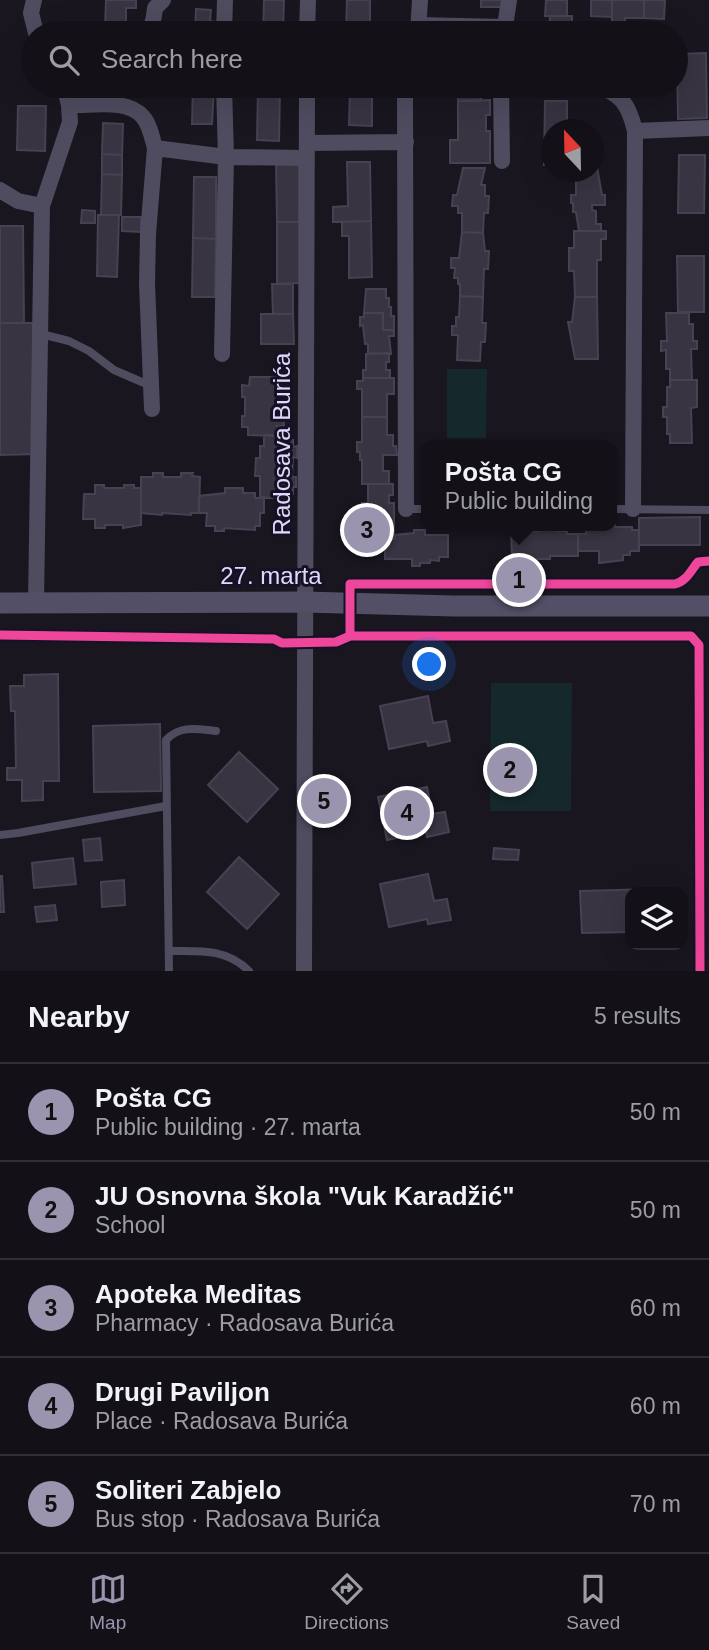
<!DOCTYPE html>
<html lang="en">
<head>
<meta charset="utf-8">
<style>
	body { margin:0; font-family:Helvetica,sans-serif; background:#201e25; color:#f1f3f6 }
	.controls { position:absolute; right:21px; bottom:21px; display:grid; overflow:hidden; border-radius:14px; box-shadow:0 7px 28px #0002 }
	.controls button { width:63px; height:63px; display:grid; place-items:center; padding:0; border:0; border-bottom:2px solid #323037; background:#131018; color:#f1f3f6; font:35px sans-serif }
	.compass { position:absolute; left:541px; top:119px; width:63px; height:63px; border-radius:50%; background:#131018; box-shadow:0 7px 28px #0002; rotate:338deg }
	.you { position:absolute; left:430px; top:665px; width:24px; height:24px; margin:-18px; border:5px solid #fff; border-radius:50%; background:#1a73e8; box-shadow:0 0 0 10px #1a73e833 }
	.badge { display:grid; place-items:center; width:46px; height:46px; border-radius:50%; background:#9b94af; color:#111; font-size:23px; font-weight:700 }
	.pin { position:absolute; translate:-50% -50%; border:4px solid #fff; box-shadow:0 2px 7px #0006 }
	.popup { position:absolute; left:421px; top:440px; width:196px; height:91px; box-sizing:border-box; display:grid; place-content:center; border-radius:14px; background:#131018; filter:drop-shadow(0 2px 5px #0005); font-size:23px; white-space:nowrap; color:#9d9da2 }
	.popup b { font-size:26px; color:#f1f3f6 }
	.popup::after { content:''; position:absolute; left:50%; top:100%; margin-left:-14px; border:14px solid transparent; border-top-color:#131018 }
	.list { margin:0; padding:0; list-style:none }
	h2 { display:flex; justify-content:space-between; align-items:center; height:91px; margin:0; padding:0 28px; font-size:30px }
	h2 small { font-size:23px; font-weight:400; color:#9d9da2 }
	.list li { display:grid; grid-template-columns:46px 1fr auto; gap:21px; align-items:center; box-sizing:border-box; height:98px; padding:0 28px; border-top:2px solid #323037 }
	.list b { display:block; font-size:26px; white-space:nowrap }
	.list p { margin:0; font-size:23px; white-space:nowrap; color:#9d9da2 }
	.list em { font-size:23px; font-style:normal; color:#9d9da2 }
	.icon { flex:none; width:38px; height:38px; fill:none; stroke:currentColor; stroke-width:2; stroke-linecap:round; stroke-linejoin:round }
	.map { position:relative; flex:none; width:709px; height:971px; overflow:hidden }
	.search { position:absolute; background:#131018; box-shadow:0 7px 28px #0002; left:21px; right:21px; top:21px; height:77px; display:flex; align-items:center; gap:18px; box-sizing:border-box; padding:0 24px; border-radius:38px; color:#9d9da2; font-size:26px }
	.sheet { height:581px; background:#131018 }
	nav { display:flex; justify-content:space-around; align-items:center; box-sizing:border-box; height:98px; border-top:2px solid #323037; background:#131018; font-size:19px; color:#9d9da2 }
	nav a { display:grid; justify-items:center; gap:4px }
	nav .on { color:#9b94af }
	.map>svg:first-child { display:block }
</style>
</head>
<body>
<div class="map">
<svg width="709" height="971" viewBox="0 0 709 971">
	<rect width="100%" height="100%" fill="#191620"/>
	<!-- green -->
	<path fill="#15292d" d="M447 369H487L486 438H447Z
		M491 683H572L571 811H490Z"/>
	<!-- building -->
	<path fill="#383442" stroke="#474153" stroke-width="2" d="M106 0H136V8H126V30L105 29Z
		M264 0H284L283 33H263Z
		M347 0H370V33H346Z
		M481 0H503V7H481Z
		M546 0H567V16H545Z
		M591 0H612V17L591 16Z
		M612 0H644V18H625V33H612Z
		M644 0H665L664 19 644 18Z
		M196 9 211 10 210 21 216 22 215 33H195Z
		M550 16H572V33H549Z
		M706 53 707 118 678 119 677 54Z
		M193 86H214L212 124H192Z
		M258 86H282V89H258Z
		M350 86H372V126L349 125Z
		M458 86H481V101H458Z
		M258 89H280L279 141 257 140Z
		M490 100V115H486V131H490V163H450V140H458V101Z
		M545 101H567V130H552V165H544Z
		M18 106H46L45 151 17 150Z
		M103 123 123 124 122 155 102 154Z
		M102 154 122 155V175L102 174Z
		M679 155H705L704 213H678Z
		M276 161H299V222H277Z
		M347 162H370L371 221 333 222V207L348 206Z
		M594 167H597L602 195H605V205H592V210L596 211V224H601V231H579L576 212H573V203H571V195H576V172H594Z
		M463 168H485L481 185H485V196H489L488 213H484L483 233 462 232V213H458V206H452L453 195H457Z
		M102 174 122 175 121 215H101Z
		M194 177H216V239L193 238Z
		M82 210 95 211V223H81Z
		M98 215H119L117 277 97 276Z
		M122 217H141V232L122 231Z
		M371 221 372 277 349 278V236H342V222Z
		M277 222H299L300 283 277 284Z
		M0 226H23L24 323H0Z
		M574 231H606V239H601V260H597V297H575L574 271H569V248H574Z
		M462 232 483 233 485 251H489L488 269H484L483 297 460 296V284H458V278H454L455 268H451V258H459Z
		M193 238 216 239 215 297H192Z
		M677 256H704V312H678Z
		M272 284H293V314H273Z
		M366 289H386V298H389V307H391V316H394V330H383V313H364Z
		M460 296 483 297 482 323H486L485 342H481L480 361 457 360 458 335H452V326H456V317H459Z
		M575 297H597L598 359H575L568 322H572Z
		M364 313H383V330H394V336H389L391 354 368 353V344H365L363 325 360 326V317H364Z
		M666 313H689V324H693V341H697V349H691L692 380H670V369H666V350L661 351V341H667Z
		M261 314H293L294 344H261Z
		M0 323H33L35 454 0 455Z
		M389 353V362H386V370H390V378H363V370H366V354Z
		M250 377H278V386H286L285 397H283L284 426H277V436L248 435V427H242V416H245V397H242V385L249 386Z
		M363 378H394V394H387V417H362V389H357V381H363Z
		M670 380H697V407L691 408 692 443H670V434H667V417H663V407H667V387H670Z
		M362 417H387V435H393V446H396L397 455H383V471H389V484H362V460H360V452H357V442H362Z
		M264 435 283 436V440H293V447L297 446V458L293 457 292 477H296V487H293V494H282V498H260V476H255L256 458H260V446H264Z
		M153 473H163V477H181V473H193L192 476 200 477 199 513H191V515L162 513V515L141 513V477H153Z
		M368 484H393V495H389V503H394V539H385V548H362V503H368Z
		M95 485H104V488H124V485H134V488H141V525L123 528V525H105V528H95V519H83L84 494H95Z
		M225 488H243V493H255V498L264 497V513H260V526H255V530L224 528V531H215V526H206L207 513H199V496L225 493Z
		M700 517V545H639V518Z
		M612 523H614L615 527H632V530H639V551H630V555H623V560L599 563V551H578V534H586V530H594V527L612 526Z
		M540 526 558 527V531H567V534H578V556H550V559H523V556H512L511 531H516V528H533V531H540Z
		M414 530H425V535H448V557H439V561L430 560V563H420V566H412V559H385V539H395V535L414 533Z
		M58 674 59 781H43V800L22 801V780H7V768H16L15 711H11L10 686H24V675Z
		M428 696 433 723 446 721 450 741 428 746 427 741 389 749 380 706Z
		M160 724 161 791 94 792 93 726Z
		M239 752 278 789 247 822 208 785Z
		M427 787 432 814 445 812 449 832 427 837 426 832 387 840 378 797Z
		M100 838 102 860 85 861 83 840Z
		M494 848 519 850 518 860 493 859Z
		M239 857 279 894 247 929 207 892Z
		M73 858 76 884 34 888 32 863Z
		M428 874 434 901 447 899 451 920 428 924 427 919 389 927 380 884Z
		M0 876H2L4 912H0Z
		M124 880 125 905 102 907 101 882Z
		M653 889V892H630V932L582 933 580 891Z
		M55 905 57 920 37 922 35 907Z"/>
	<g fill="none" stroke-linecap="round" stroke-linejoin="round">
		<!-- lane -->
		<path stroke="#4f4c60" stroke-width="8" d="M41 334 69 341 89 351 114 370 151 386
			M406 509H426
			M612 509 709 510
			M0 835 18 833 166 806
			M169 951C199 951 226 948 249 971
			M169 971 166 740C180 725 197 729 216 731"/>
		<!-- street -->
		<path stroke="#4f4c60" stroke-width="16" d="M34 0 31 13 36 33
			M419 25 504 27
			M146 33C153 27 154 17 155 8L163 0
			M224 33 225 0
			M307 33 308 0
			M418 33 420 0
			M504 33 509 0
			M501 86 502 161
			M594 86C621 92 629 105 635 131L633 509
			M69 105C91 106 128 98 143 117 150 125 152 138 155 148L226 157 306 158
			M635 131 709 128
			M307 143 406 142
			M0 190 18 201 42 206
			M222 354 226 157 224 86
			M152 409 147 283 148 234 155 148
			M406 509 405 97 408 86
			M36 603 42 206 70 122 69 105 64 86
			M304 971 307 86"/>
		<!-- secondary -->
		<path stroke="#534f66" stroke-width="21" d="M0 603 304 602 454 606H709"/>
		<!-- cycleway casing -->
		<g stroke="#171125" stroke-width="13">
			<path id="cycleway" d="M0 635 274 639 282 643 336 642 350 636H691L699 645 700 971
				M350 636V584H675C687 581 691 570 698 562L709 561"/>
		</g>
		<!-- cycleway -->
		<use href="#cycleway" stroke="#ed469a" stroke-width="9"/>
	</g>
	<g text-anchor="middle" stroke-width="6" stroke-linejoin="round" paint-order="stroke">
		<!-- street labels -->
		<g font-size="24" fill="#e1d8fc" stroke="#171125">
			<text transform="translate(282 444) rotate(-90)" y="8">Radosava Burića</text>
			<text x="271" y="584">27. marta</text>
		</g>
	</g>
</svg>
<div class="controls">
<button><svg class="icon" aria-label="layers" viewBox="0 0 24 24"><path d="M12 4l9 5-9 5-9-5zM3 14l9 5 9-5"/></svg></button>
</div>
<svg class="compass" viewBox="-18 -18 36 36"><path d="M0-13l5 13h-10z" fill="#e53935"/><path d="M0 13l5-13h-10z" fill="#9d9da2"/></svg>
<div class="you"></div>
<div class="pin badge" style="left:519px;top:580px">1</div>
<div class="popup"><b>Pošta CG</b>Public building</div>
<div class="pin badge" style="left:510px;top:770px">2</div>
<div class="pin badge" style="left:367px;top:530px">3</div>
<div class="pin badge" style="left:407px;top:813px">4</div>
<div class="pin badge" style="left:324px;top:801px">5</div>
<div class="search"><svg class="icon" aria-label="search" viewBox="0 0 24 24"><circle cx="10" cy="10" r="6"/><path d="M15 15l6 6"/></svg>Search here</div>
</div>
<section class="sheet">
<h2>Nearby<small>5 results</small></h2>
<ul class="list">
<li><span class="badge">1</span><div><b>Pošta CG</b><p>Public building · 27. marta</p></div><em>50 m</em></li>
<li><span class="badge">2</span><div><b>JU Osnovna škola &quot;Vuk Karadžić&quot;</b><p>School</p></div><em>50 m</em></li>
<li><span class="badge">3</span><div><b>Apoteka Meditas</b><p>Pharmacy · Radosava Burića</p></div><em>60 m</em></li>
<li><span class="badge">4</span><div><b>Drugi Paviljon</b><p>Place · Radosava Burića</p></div><em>60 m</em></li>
<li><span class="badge">5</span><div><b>Soliteri Zabjelo</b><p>Bus stop · Radosava Burića</p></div><em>70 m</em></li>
</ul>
</section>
<nav>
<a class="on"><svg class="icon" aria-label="map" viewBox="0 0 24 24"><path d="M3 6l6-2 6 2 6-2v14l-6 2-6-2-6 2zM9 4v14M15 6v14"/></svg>Map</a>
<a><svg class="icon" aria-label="directions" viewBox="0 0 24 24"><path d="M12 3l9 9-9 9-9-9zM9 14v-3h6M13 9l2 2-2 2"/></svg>Directions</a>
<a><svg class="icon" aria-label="saved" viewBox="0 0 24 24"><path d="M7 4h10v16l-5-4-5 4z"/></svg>Saved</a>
</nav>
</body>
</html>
